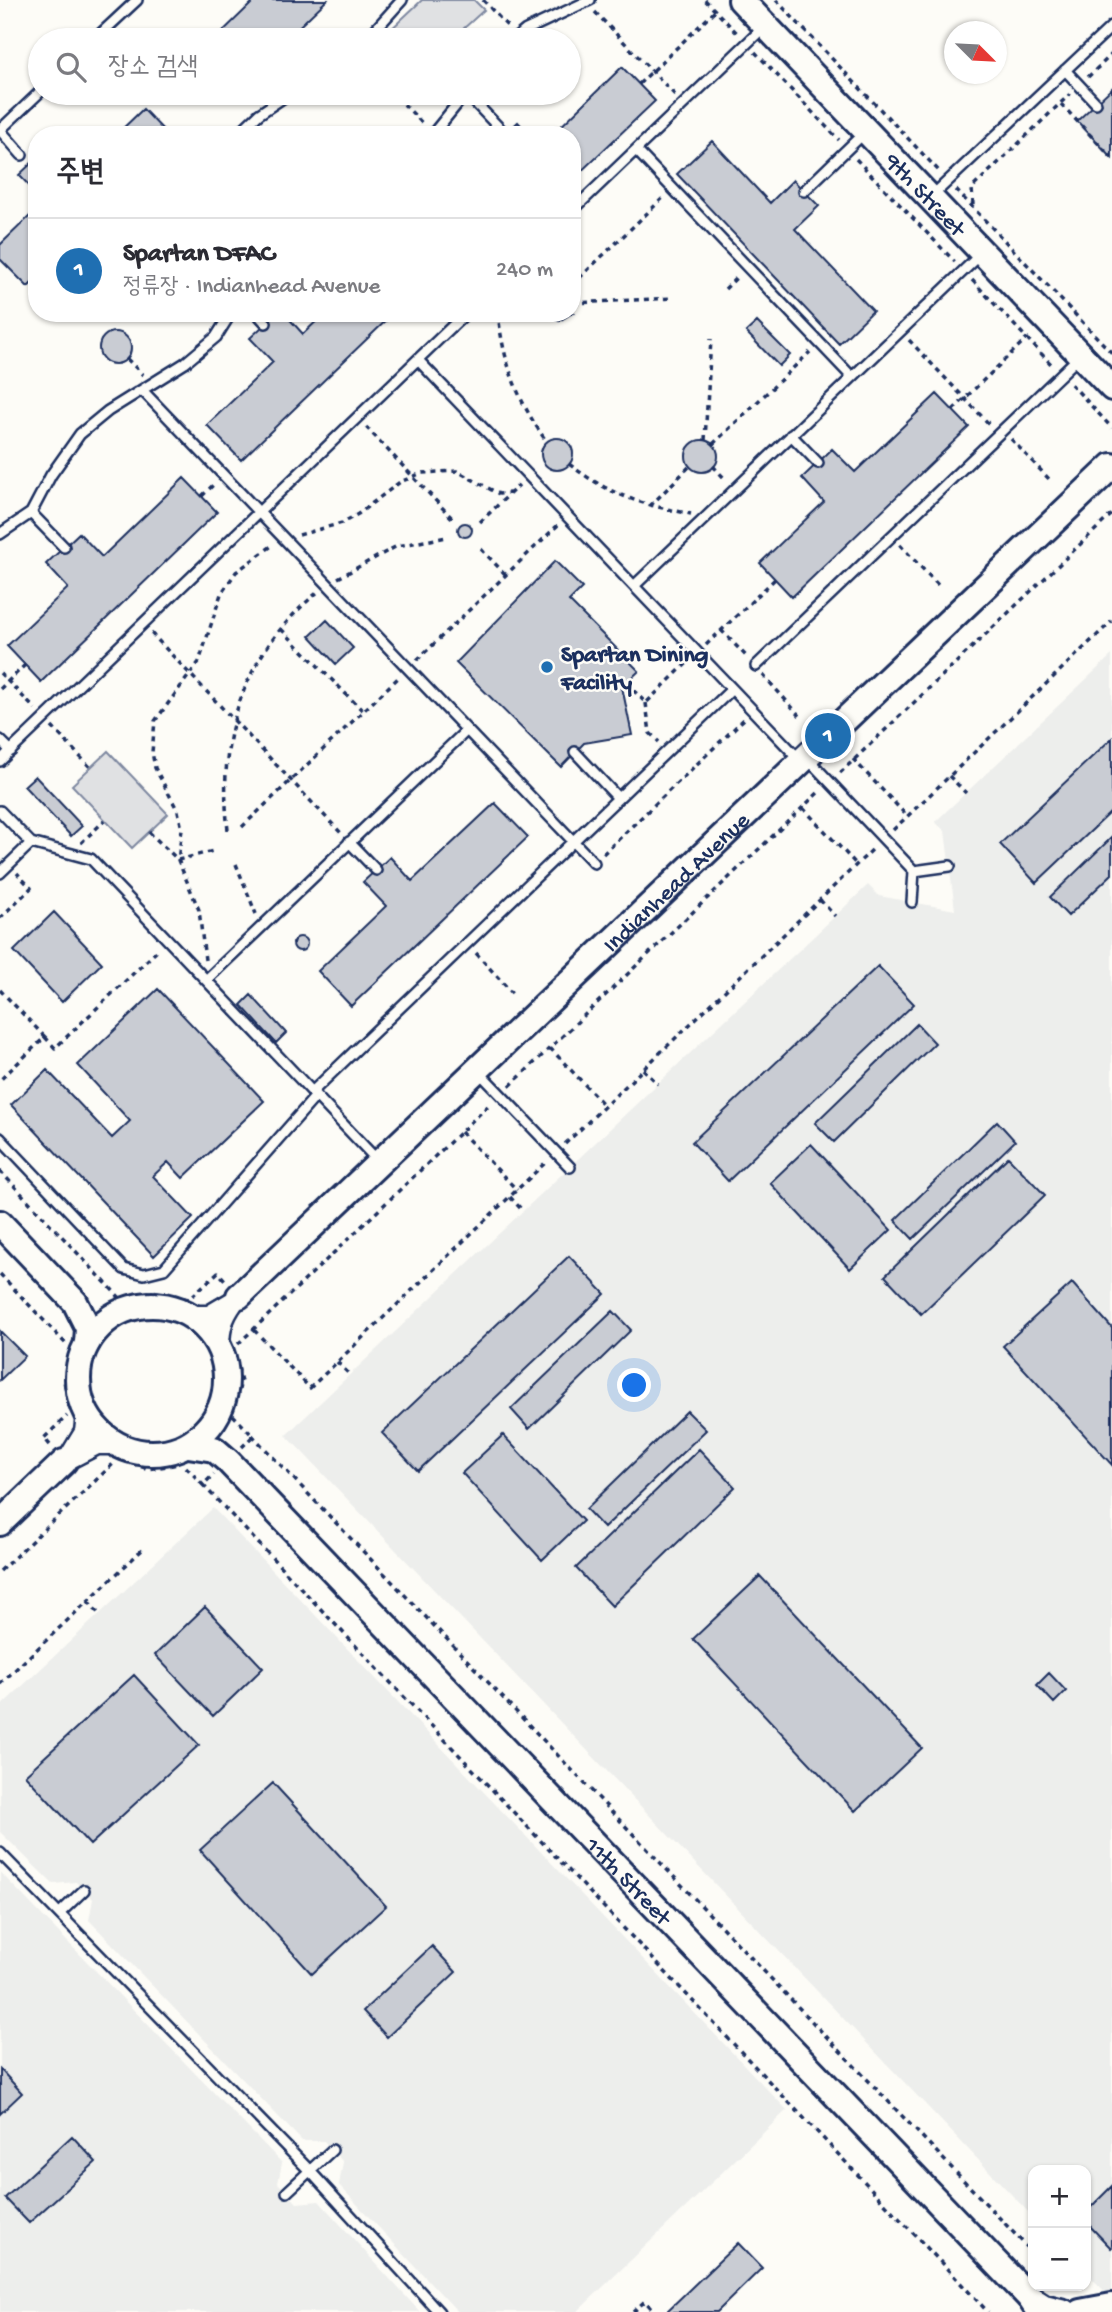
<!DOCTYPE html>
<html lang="ko">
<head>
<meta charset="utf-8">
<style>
	body { margin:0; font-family:"Gochi Hand","Poor Story",sans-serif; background:#f7f7f7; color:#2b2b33 }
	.controls { position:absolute; right:21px; bottom:21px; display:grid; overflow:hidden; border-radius:14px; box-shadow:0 2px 5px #0004 }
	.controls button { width:63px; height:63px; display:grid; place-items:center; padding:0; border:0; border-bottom:2px solid #e1e1e2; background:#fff; color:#2b2b33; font:35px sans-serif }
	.compass { position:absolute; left:944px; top:21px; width:63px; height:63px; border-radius:50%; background:#fff; box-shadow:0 2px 5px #0004; rotate:114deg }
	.you { position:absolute; left:635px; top:1386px; width:24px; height:24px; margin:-18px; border:5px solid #fff; border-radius:50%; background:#1a73e8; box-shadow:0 0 0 10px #1a73e833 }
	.badge { display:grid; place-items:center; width:46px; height:46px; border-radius:50%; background:#1f6fb2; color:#fff; font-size:23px; font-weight:700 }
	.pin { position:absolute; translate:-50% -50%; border:4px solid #fff; box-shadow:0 2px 7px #0006 }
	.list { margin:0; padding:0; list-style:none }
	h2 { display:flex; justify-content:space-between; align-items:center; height:91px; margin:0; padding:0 28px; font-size:30px }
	h2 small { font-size:23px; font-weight:400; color:#7c7c81 }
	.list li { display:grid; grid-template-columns:46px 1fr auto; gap:21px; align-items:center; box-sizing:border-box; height:105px; padding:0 28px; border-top:2px solid #e1e1e2 }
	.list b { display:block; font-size:26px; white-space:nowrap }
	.list p { margin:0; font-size:23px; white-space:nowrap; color:#7c7c81 }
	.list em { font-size:23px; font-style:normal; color:#7c7c81 }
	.icon { flex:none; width:38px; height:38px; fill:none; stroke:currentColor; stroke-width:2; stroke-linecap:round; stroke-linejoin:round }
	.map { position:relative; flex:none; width:1112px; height:2312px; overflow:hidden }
	.search { position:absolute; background:#fff; box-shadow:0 2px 5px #0004; left:28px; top:28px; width:553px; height:77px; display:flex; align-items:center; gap:18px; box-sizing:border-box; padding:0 24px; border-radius:38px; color:#7c7c81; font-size:26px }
	.panel { position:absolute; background:#fff; box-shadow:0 2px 5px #0004; left:28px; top:126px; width:553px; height:196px; border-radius:28px }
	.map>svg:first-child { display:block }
</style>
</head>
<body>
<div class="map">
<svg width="1112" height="2312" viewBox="0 0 1112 2312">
	<rect width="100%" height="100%" fill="#fdfcf7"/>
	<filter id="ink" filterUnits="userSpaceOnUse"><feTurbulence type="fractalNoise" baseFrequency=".0143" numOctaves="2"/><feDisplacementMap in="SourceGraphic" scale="14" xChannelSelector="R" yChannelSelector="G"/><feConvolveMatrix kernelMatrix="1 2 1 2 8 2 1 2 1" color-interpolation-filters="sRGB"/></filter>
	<g filter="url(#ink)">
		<!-- built -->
		<path fill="#edeeec" d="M1112 655V2299L1086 2272V2170H1033V2217L286 1435 868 885 879 896 955 910 945 831 935 822Z
			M213 1508 787 2110 577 2312H458L339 2185 343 2162 324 2141H302L89 1920 93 1899 76 1882 53 1884 0 1832V1707Z
			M0 1872 282 2163 278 2183 297 2203 319 2201 420 2312H0Z"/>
		<!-- green -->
		<path fill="#e0e1e3" stroke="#7e88a0" stroke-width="2" d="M422 0H474L484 10 451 40H392L386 34Z
			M108 751 168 814 132 848 72 785Z"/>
		<!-- building -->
		<path fill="#c9ccd3" stroke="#1b2f5e" stroke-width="2" d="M255 0H327L285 40H214Z
			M622 67 655 101 572 180V135H552Z
			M1112 88V158L1077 121Z
			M398 93 386 102 375 98 372 93Z
			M143 109 168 135H116Z
			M518 122 530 135H504L505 134Z
			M712 141 770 203 793 180 819 206 795 229 873 311 839 344 677 174Z
			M37 158V194L19 175Z
			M37 209V278L28 287 0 259V245Z
			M277 313H284L303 334 325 313H394L241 460 207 425 273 362 250 338Z
			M545 313H572L559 321Z
			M757 322 790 355 779 366 746 332Z
			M99 348a16 16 0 1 1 32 0a16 16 0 1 1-32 0Z
			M937 394 969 427 792 597 760 563 824 502 802 478 832 449 855 472Z
			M541 454a16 16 0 1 1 32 0a16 16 0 1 1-32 0Z
			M686 456a16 16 0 1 1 32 0a16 16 0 1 1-32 0Z
			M184 478 217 512 41 682 7 646 68 588 46 564 79 533 102 557Z
			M458 530a7 7 0 1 1 14 0a7 7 0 1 1-14 0Z
			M555 561 582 588 569 601 639 671 622 687 632 735 584 743 561 767 456 663Z
			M327 620 353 648 336 664 310 636Z
			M1112 738V811L1036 883 1000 844Z
			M35 776 82 826 71 836 24 786Z
			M495 803 528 837 351 1006 318 971 386 906 363 882 390 857 412 881Z
			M1112 837V874L1068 916 1050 897Z
			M54 912 102 963 62 1002 14 951Z
			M293 944a7 7 0 1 1 14 0a7 7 0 1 1-14 0Z
			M878 966 914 1004 728 1181 692 1142Z
			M158 989 264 1101 183 1178 168 1162 153 1176 193 1218 154 1256 11 1105 47 1070 112 1138 130 1121 78 1065Z
			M251 995 286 1033 276 1043 241 1005Z
			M917 1024 935 1043 834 1142 815 1123Z
			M997 1121 1015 1141 913 1239 895 1220Z
			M811 1144 891 1230 850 1269 770 1183Z
			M1008 1157 1045 1195 921 1314 885 1276Z
			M569 1256 605 1294 418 1471 382 1433Z
			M1072 1283 1112 1328V1465L1003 1346Z
			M613 1311 631 1330 529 1429 511 1409Z
			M0 1331 25 1356 0 1380Z
			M687 1411 706 1430 604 1528 586 1509Z
			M503 1435 583 1521 542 1560 462 1473Z
			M699 1449 735 1487 612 1606 576 1568Z
			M760 1576 922 1748 855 1811 693 1639Z
			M205 1607 263 1668 213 1716 155 1655Z
			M1049 1673 1066 1691 1054 1703 1037 1685Z
			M134 1675 199 1745 90 1845 25 1775Z
			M273 1783 386 1906 312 1974 200 1850Z
			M432 1946 456 1972 387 2037 363 2011Z
			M0 2069 22 2093 0 2114Z
			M72 2136 96 2162 29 2223 5 2198Z
			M1112 2186V2247L1111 2248 1086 2222V2212Z
			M738 2243 762 2268 717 2312H666Z"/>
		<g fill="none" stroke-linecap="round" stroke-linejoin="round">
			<!-- lane casing -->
			<g stroke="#1b2f5e" stroke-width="14">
				<path id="lane" d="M94 40 137 0
					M366 40 402 0
					M514 40 526 30 590 0
					M1065 70 1096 103
					M466 93 505 134
					M0 130 40 92
					M0 130 22 155
					M237 135 259 114 290 93
					M432 135 466 93
					M636 150 852 377
					M804 191 865 132
					M931 197 1112 26
					M572 211 764 27
					M257 313 266 323
					M418 360 801 761
					M142 390 594 863
					M791 435 818 463
					M31 513 64 547
					M0 534 31 513 51 475 80 434 108 411 185 363 216 337 231 313
					M634 586 981 254
					M756 666 1079 357
					M0 740 11 751
					M575 752 618 798
					M807 758 914 871 912 902
					M0 761 466 313
					M0 811 31 843 0 873
					M349 842 376 870
					M31 843 91 859 377 1160
					M914 871 950 866
					M206 980 467 730
					M479 1072 570 1167
					M312 1092 732 689
					M0 1138 124 1269 144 1274 164 1269 316 1096
					M0 1853 310 2171 439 2312
					M60 1913 84 1890
					M287 2192 332 2150"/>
			</g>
			<!-- street casing -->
			<g stroke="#1b2f5e" stroke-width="23">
				<path id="street" d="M191 1315H209L231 1302
					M220 1347C220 1325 225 1313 239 1296
					M70 1455 84 1432 86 1414
					M64 1462 97 1445H116"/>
			</g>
			<!-- secondary casing -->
			<g stroke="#1b2f5e" stroke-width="30">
				<g id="secondary">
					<path id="s1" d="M741 0 1112 388"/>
					<path d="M0 1223 75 1302 88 1328 87 1343"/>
					<path id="s2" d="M239 1296 1112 466"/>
					<circle cx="152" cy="1379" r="74"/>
					<path id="s3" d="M188 1445 214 1449 228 1461 1030 2298 1039 2312"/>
					<path d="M0 1523 64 1462"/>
					<path d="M1030 2298 1044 2307 1064 2312"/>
					<path d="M1080 2312 1112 2306"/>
				</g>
			</g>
			<!-- path -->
			<path stroke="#1b2f5e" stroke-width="3.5" stroke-dasharray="5 5" stroke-linecap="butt" d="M483 0 508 27
				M705 0 738 34
				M776 0 939 171
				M595 12 675 95
				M755 52 839 140
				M1088 77 1112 54
				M639 84 715 11
				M397 97 424 125
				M1061 104 1112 158
				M856 159 955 262
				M956 190 1112 353
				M973 205 972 188 1070 94
				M972 280 1051 364
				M572 285 664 197
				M725 289 739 275
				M574 303 672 298
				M498 313C503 362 518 402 547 442
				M909 340 990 425
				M127 359 143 375
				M1071 384 1112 428
				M953 410 1027 338
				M366 427 453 519
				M1011 439 1050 480
				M705 440 711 339
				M713 444 810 352
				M569 464C611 496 640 504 691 514
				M713 466 726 480
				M202 496 215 483
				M650 506 690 466
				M480 522 519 485
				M299 535 342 523 358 514 400 482 422 473 457 471 499 494 510 493
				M900 545 939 586
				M481 549 506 575
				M338 578 397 546 447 537
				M281 629 363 711
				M721 630 746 656
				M151 633 341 833
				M706 645 775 579
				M417 660 558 525
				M0 673 35 709
				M763 675 801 717
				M626 683 646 703 688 662
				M0 689 25 665
				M646 703 650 733 659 742
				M52 727 91 768
				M853 759 907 816
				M840 773 1112 514
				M949 776 966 793
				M803 808 857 865
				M242 827 399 677
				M228 830C217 735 243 654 318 592
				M893 830 1112 621
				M149 832 178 860 213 851
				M81 843 105 820
				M603 854 744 719
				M236 864 256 914
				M820 900 835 916
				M0 918 31 888 17 873
				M476 953 512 993
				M205 960 199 910 178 860 182 829 178 811 155 768 152 752 155 721 199 662 221 594 236 572 273 545
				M0 990 45 1037 0 1080
				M45 1037 55 1048 159 949
				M550 1048 605 1106
				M643 1069 658 1084
				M510 1086 821 790
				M461 1132 517 1190
				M565 1144 875 847
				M0 1171 120 1298 153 1291 189 1299 218 1272 225 1280
				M510 1197 523 1211
				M0 1274 66 1344
				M254 1330 310 1388 546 1162
				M238 1344 491 1103
				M236 1357 241 1382 232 1414 253 1436 242 1447
				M337 1362 350 1375
				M69 1407 64 1381 70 1356
				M252 1435 1033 2253
				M50 1445 44 1438 67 1416
				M122 1460 148 1469 179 1464
				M186 1467 203 1485 214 1474
				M203 1485 988 2312
				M0 1571 113 1464
				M88 1601 99 1614
				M0 1684 143 1549
				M633 2312 645 2301 655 2312"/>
			<!-- lane -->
			<use href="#lane" stroke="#fdfcf7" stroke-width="9"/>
			<!-- street -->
			<use href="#street" stroke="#fdfcf7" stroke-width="18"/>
			<!-- secondary -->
			<use href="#secondary" stroke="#fdfcf7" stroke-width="24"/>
		</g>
	</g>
	<!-- markers -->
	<circle fill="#1f6fb2" stroke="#fdfcf7" stroke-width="2.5" cx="547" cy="667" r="7"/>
	<g text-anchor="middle" stroke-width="5" stroke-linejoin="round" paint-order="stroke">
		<!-- street labels -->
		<g font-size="24" fill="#1b2f5e" stroke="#fdfcf7">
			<text dy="8" stroke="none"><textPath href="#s1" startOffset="268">9th Street</textPath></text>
			<text dy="8" stroke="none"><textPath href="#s2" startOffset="602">Indianhead Avenue</textPath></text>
			<text dy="8" stroke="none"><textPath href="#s3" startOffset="625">11th Street</textPath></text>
		</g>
		<!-- poi labels -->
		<g font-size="24" font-weight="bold" fill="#1b2f5e" stroke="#fdfcf7" text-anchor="start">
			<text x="561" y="661">Spartan Dining<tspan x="561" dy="28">Facility</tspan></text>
		</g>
	</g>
</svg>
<div class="controls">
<button>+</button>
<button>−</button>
</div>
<svg class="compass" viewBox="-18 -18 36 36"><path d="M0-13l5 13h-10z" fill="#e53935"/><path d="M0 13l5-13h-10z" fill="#7c7c81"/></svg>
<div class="you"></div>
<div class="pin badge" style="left:828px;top:736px">1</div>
<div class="search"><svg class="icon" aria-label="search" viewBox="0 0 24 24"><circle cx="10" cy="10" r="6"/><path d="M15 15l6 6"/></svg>장소 검색</div>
<section class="panel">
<h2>주변<small></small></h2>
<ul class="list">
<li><span class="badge">1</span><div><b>Spartan DFAC</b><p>정류장 · Indianhead Avenue</p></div><em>240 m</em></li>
</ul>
</section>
</div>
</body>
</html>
